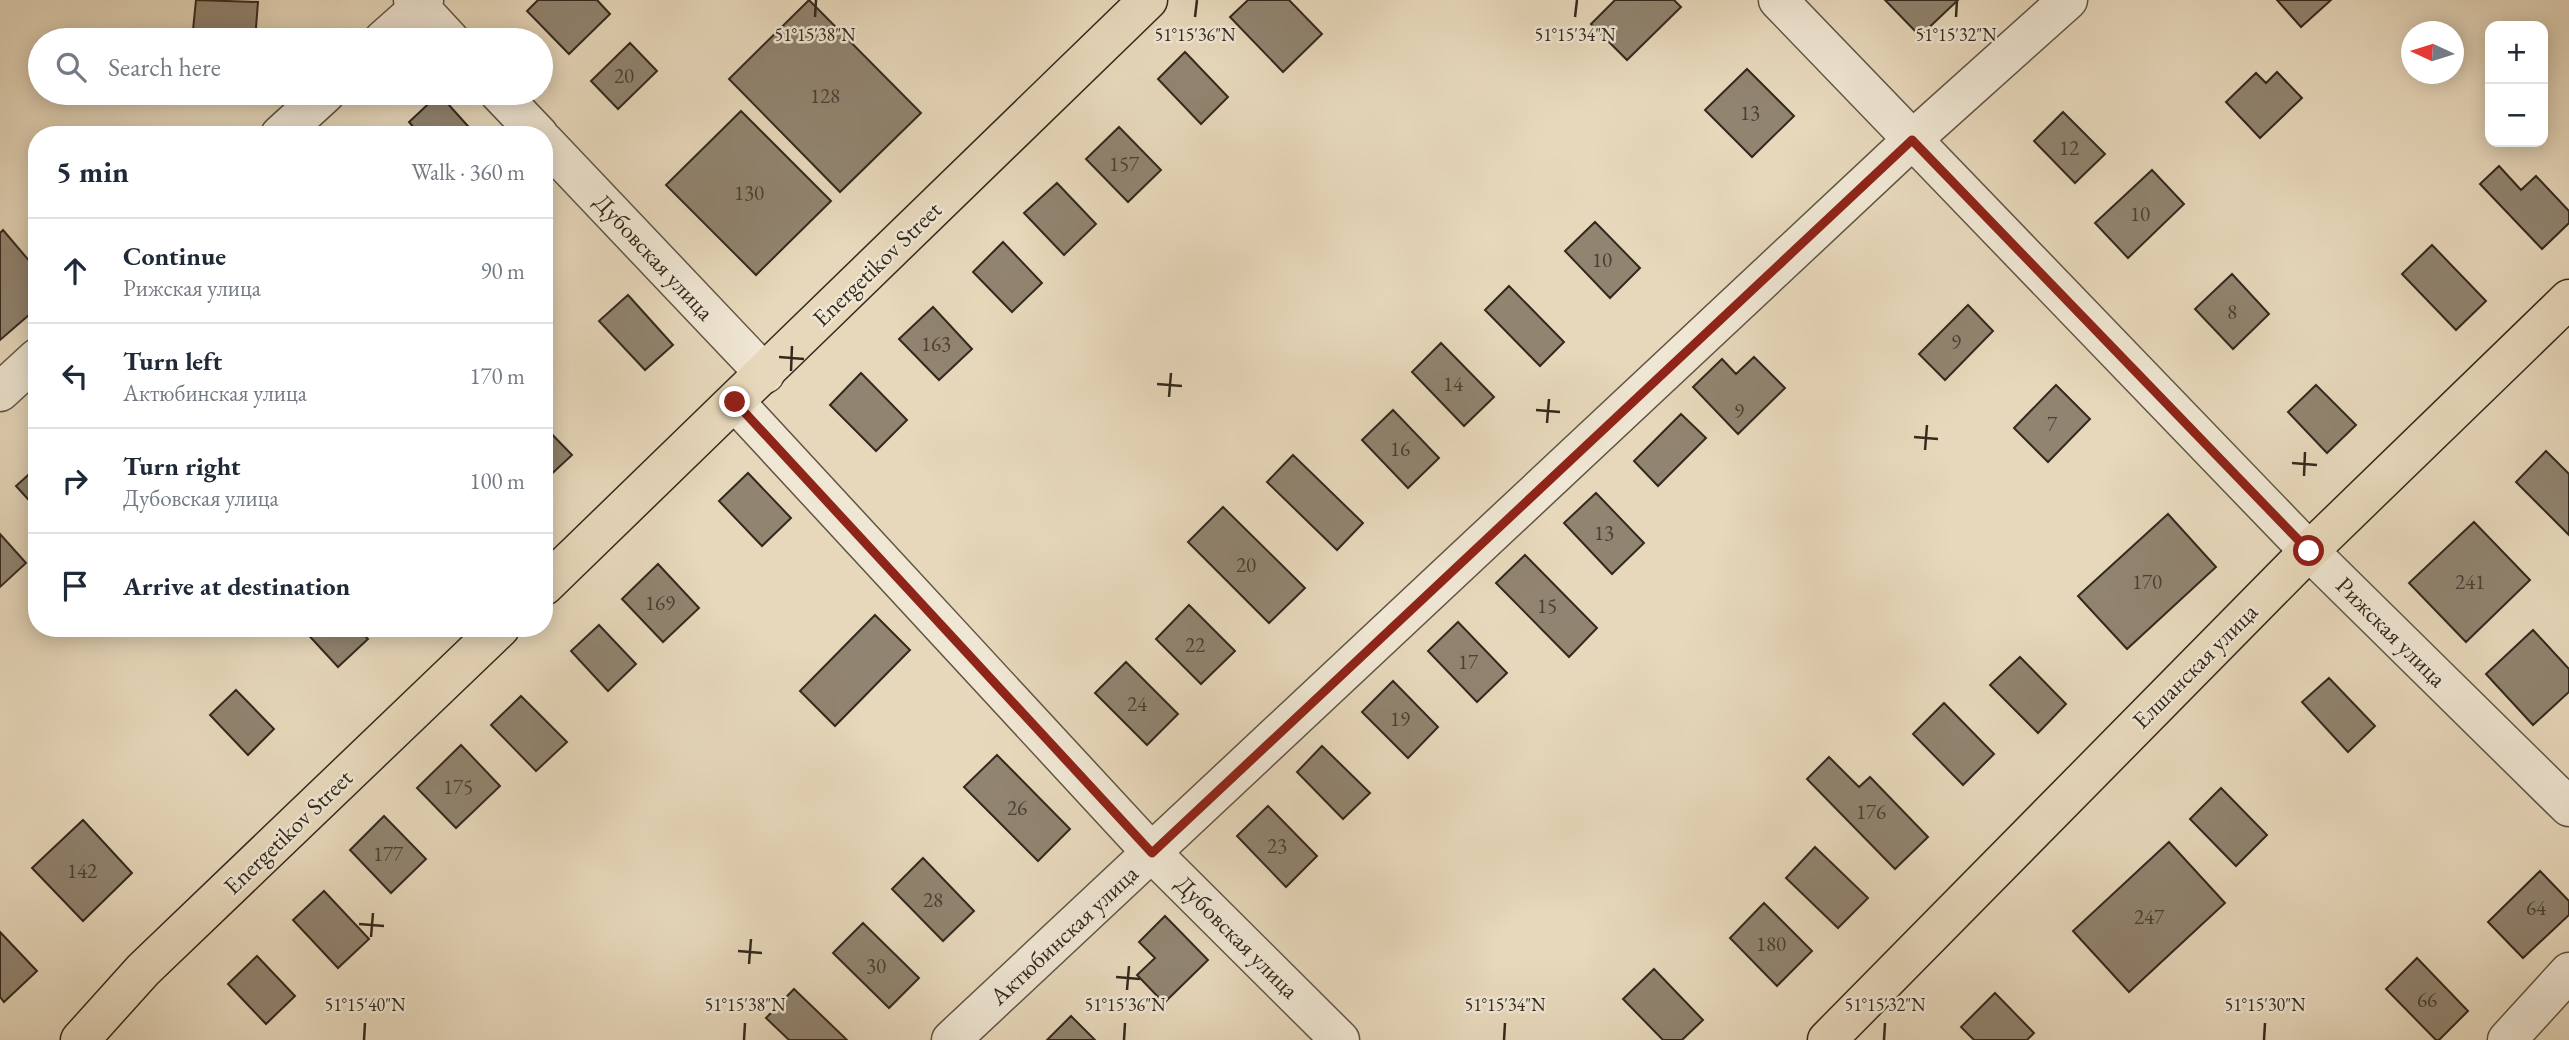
<!DOCTYPE html>
<html lang="en">
<head>
<meta charset="utf-8">
<style>
	body { margin:0; font-family:"EB Garamond",serif; background:#f6f6f7; color:#1f2937 }
	.controls { position:absolute; right:21px; top:21px; display:grid; overflow:hidden; border-radius:14px; box-shadow:0 4px 18px #0003 }
	.controls button { width:63px; height:63px; display:grid; place-items:center; padding:0; border:0; border-bottom:2px solid #e0e1e3; background:#fff; color:#1f2937; font:35px sans-serif }
	.compass { position:absolute; left:2401px; top:21px; width:63px; height:63px; border-radius:50%; background:#fff; box-shadow:0 4px 18px #0003; rotate:274deg }
	.stop { position:absolute; width:21px; height:21px; margin:-16px; border:5px solid #8f2418; border-radius:50%; background:#fff }
	.stop.end { background:#8f2418; border-color:#fff; box-shadow:0 2px 7px #0008 }
	.list { margin:0; padding:0; list-style:none }
	h2 { display:flex; justify-content:space-between; align-items:center; height:91px; margin:0; padding:0 28px; font-size:30px }
	h2 small { font-size:23px; font-weight:400; color:#747a83 }
	.list li { display:grid; grid-template-columns:46px 1fr auto; gap:21px; align-items:center; box-sizing:border-box; height:105px; padding:0 28px; border-top:2px solid #e0e1e3 }
	.list b { display:block; font-size:26px; white-space:nowrap }
	.list p { margin:0; font-size:23px; white-space:nowrap; color:#747a83 }
	.list em { font-size:23px; font-style:normal; color:#747a83 }
	.icon { flex:none; width:38px; height:38px; fill:none; stroke:currentColor; stroke-width:2; stroke-linecap:round; stroke-linejoin:round }
	.map { position:relative; flex:none; width:2569px; height:1040px; overflow:hidden }
	.search { position:absolute; background:#fff; box-shadow:0 4px 18px #0003; left:28px; top:28px; width:525px; height:77px; display:flex; align-items:center; gap:18px; box-sizing:border-box; padding:0 24px; border-radius:38px; color:#747a83; font-size:26px }
	.panel { position:absolute; background:#fff; box-shadow:0 4px 18px #0003; left:28px; top:126px; width:525px; height:511px; border-radius:28px }
	.map>svg:first-child { display:block }
</style>
</head>
<body>
<div class="map">
<svg width="2569" height="1040" viewBox="0 0 2569 1040">
	<rect width="100%" height="100%" fill="#e7d8bb"/>
	<filter id="stains"><feTurbulence type="fractalNoise" baseFrequency=".00286" numOctaves="4"/><feColorMatrix values="0 0 0 0 .2 0 0 0 0 .09 0 0 0 0 .02 0 0 0 .5 -.17"/></filter>
	<radialGradient id="worn" r=".72"><stop offset=".6" stop-color="#630" stop-opacity="0"/><stop offset="1" stop-color="#630" stop-opacity=".3"/></radialGradient>
	<!-- building -->
	<path fill="#918470" stroke="#33291e" stroke-width="2" d="M196 0 258 2 255 40H192Z
		M538 0H597L610 14 569 54 527 11Z
		M809 0 921 113 840 192 729 79Z
		M1248 0H1289L1322 34 1283 72 1230 17Z
		M1615 0H1674L1681 7 1627 60 1591 24Z
		M1885 0H1958L1920 36Z
		M2277 0H2331L2301 27Z
		M630 43 657 71 618 109 591 81Z
		M1185 52 1228 97 1201 124 1158 79Z
		M1747 69 1794 116 1752 157 1705 110Z
		M2277 72 2302 98 2260 138 2226 102 2256 73 2266 83Z
		M188 93H251L250 99Z
		M439 94 476 135H420L409 122Z
		M741 111 831 201 756 275 666 185Z
		M2063 112 2105 154 2075 183 2034 141Z
		M1119 127 1161 170 1128 202 1086 159Z
		M2499 166 2521 190 2536 176 2569 211V223L2542 249 2480 184Z
		M2152 170 2184 204 2128 258 2095 223Z
		M1057 183 1096 224 1064 255 1024 213Z
		M1595 222 1640 268 1610 298 1565 251Z
		M3 230 37 270V308L0 340V233Z
		M1003 242 1042 283 1012 312 973 272Z
		M2432 245 2486 301 2456 330 2402 274Z
		M2232 274 2269 314 2233 349 2195 309Z
		M1509 286 1564 342 1540 366 1485 310Z
		M628 295 673 345 645 370 599 321Z
		M1968 305 1993 331 1945 380 1919 354Z
		M933 307 972 349 939 380 899 339Z
		M1441 343 1494 397 1464 426 1412 372Z
		M1754 357 1785 388 1738 434 1693 387 1722 359 1736 374Z
		M861 373 907 420 876 451 830 405Z
		M2056 385 2090 419 2048 462 2014 428Z
		M2316 385 2356 425 2327 453 2288 412Z
		M1393 410 1439 458 1408 488 1362 440Z
		M1681 414 1706 438 1658 486 1634 461Z
		M544 426 572 455 544 481Z
		M2546 451 2569 474V535L2516 482Z
		M1293 455 1363 523 1337 550 1267 482Z
		M37 467V509L16 486Z
		M748 473 791 518 762 546 719 501Z
		M1596 493 1644 543 1612 574 1564 523Z
		M1223 507 1305 588 1269 623 1188 542Z
		M2168 514 2216 567 2127 649 2078 596Z
		M2474 522 2530 580 2466 642 2409 583Z
		M0 534 26 563 0 587Z
		M1525 555 1597 628 1569 657 1496 583Z
		M658 564 699 608 663 642 622 599Z
		M1189 605 1235 651 1201 684 1156 639Z
		M875 615 910 650 835 726 800 691Z
		M1458 622 1507 673 1477 702 1428 651Z
		M599 625 636 664 608 691 571 651Z
		M302 628H357L368 639 338 667Z
		M2533 630 2569 669V692L2533 725 2486 674Z
		M2020 657 2066 704 2038 733 1990 685Z
		M1126 662 1178 714 1147 745 1095 693Z
		M2329 678 2375 726 2348 752 2302 702Z
		M1393 681 1438 727 1408 758 1362 712Z
		M236 690 274 729 248 755 210 715Z
		M521 696 567 742 536 771 491 725Z
		M1944 703 1994 754 1963 785 1913 734Z
		M461 745 500 786 456 828 417 788Z
		M1322 746 1370 793 1343 819 1297 772Z
		M997 755 1070 829 1038 861 964 787Z
		M1829 757 1859 787 1870 777 1928 837 1895 869 1807 779Z
		M2221 788 2267 835 2236 866 2190 819Z
		M1268 806 1317 856 1286 887 1237 836Z
		M384 816 426 859 391 893 350 850Z
		M83 820 132 873 83 921 32 868Z
		M2169 842 2225 903 2129 992 2073 931Z
		M1815 847 1868 898 1838 928 1786 878Z
		M923 858 974 911 943 941 892 889Z
		M2540 871 2569 901V915L2523 958 2488 922Z
		M324 891 369 939 338 968 293 920Z
		M1764 903 1812 951 1777 986 1730 938Z
		M1165 916 1208 960 1164 1003 1137 975 1155 958 1139 942Z
		M863 923 919 978 889 1008 833 953Z
		M0 932 37 971 4 1002 0 997Z
		M257 956 295 996 266 1024 228 984Z
		M2417 958 2468 1011 2439 1040H2436L2386 989Z
		M1654 969 1703 1020 1682 1040H1663L1623 999Z
		M794 989 847 1040H789L766 1018Z
		M1995 993 2034 1033 2027 1040H1974L1961 1027Z
		M1071 1016 1095 1040H1047Z"/>
	<g fill="none" stroke-linecap="round" stroke-linejoin="round">
		<!-- minor casing -->
		<g stroke="#605545" stroke-width="41">
			<path id="minor" d="M413 0 450 40
				M1778 0 2309 551 2569 807
				M383 40 419 8 424 0
				M499 93 539 135
				M280 135 326 93
				M544 141 765 374
				M0 392 37 358
				M735 402 1152 853 1340 1040
				M951 1040 1912 140 2068 0
				M2507 1040 2569 972"/>
		</g>
		<!-- major casing -->
		<g stroke="#33291e" stroke-width="41">
			<path id="major" d="M544 586 1148 0
				M80 1040 143 970 500 628
				M1827 1040 2309 551 2569 299"/>
		</g>
		<!-- minor -->
		<use href="#minor" stroke="#efe6d3" stroke-width="38"/>
		<!-- major -->
		<use href="#major" stroke="#e7d8bb" stroke-width="38"/>
	</g>
	<g fill="none" stroke-linecap="round" stroke-linejoin="round">
		<!-- route -->
		<path stroke="#8f2418" stroke-width="9" d="M735 402 1152 853 1912 140 2309 551"/>
	</g>
	<!-- ticks -->
	<path fill="none" stroke="#33291e" stroke-width="2.5" d="M815 17 816 0M1195 17 1197 0M1575 17 1577 0M1956 17 1957 0M779 357 804 359M791 371 792 346M1157 384 1182 386M1169 397 1171 373M1536 410 1560 412M1547 423 1549 399M1914 437 1938 439M1925 450 1927 425M2292 463 2317 465M2304 476 2305 452M359 924 384 926M371 937 373 913M738 951 762 953M749 964 751 939M1116 977 1140 979M1127 990 1129 966M364 1040 365 1023M744 1040 745 1023M1124 1040 1125 1023M1504 1040 1505 1023M1884 1040 1885 1023M2264 1040 2265 1023"/>
	<g text-anchor="middle" stroke-width="5" stroke-linejoin="round" paint-order="stroke">
		<!-- number labels -->
		<g font-size="21" fill="#4a4032">
			<text x="624" y="83">20</text>
			<text x="825" y="103">128</text>
			<text x="1750" y="120">13</text>
			<text x="2069" y="155">12</text>
			<text x="1124" y="171">157</text>
			<text x="749" y="200">130</text>
			<text x="2140" y="221">10</text>
			<text x="1602" y="267">10</text>
			<text x="2232" y="319">8</text>
			<text x="1956" y="349">9</text>
			<text x="936" y="351">163</text>
			<text x="1453" y="391">14</text>
			<text x="1739" y="418">9</text>
			<text x="2052" y="431">7</text>
			<text x="1400" y="456">16</text>
			<text x="1604" y="540">13</text>
			<text x="1246" y="572">20</text>
			<text x="2147" y="589">170</text>
			<text x="2470" y="589">241</text>
			<text x="660" y="610">169</text>
			<text x="1547" y="613">15</text>
			<text x="1195" y="652">22</text>
			<text x="1468" y="669">17</text>
			<text x="1137" y="711">24</text>
			<text x="1400" y="726">19</text>
			<text x="458" y="794">175</text>
			<text x="1017" y="815">26</text>
			<text x="1871" y="819">176</text>
			<text x="1277" y="853">23</text>
			<text x="388" y="861">177</text>
			<text x="82" y="878">142</text>
			<text x="933" y="907">28</text>
			<text x="2536" y="915">64</text>
			<text x="2149" y="924">247</text>
			<text x="1771" y="951">180</text>
			<text x="876" y="973">30</text>
			<text x="2427" y="1007">66</text>
		</g>
		<!-- street labels -->
		<g font-size="24" fill="#33291e" stroke="#efe6d3">
			<text transform="translate(654 257) rotate(47)" y="8">Дубовская улица</text>
			<text transform="translate(877 264) rotate(-44)" y="8">Energetikov Street</text>
			<text transform="translate(2391 632) rotate(45)" y="8">Рижская улица</text>
			<text transform="translate(2195 666) rotate(-45)" y="8">Елшанская улица</text>
			<text transform="translate(288 832) rotate(-44)" y="8">Energetikov Street</text>
			<text transform="translate(1064 935) rotate(-43)" y="8">Актюбинская улица</text>
			<text transform="translate(1237 937) rotate(45)" y="8">Дубовская улица</text>
		</g>
	</g>
	<g font-size="18" text-anchor="middle" fill="#33291e" stroke="#efe6d3" stroke-width="5" stroke-linejoin="round" paint-order="stroke">
		<text x="815" y="41">51°15'38"N</text>
		<text x="1195" y="41">51°15'36"N</text>
		<text x="1575" y="41">51°15'34"N</text>
		<text x="1956" y="41">51°15'32"N</text>
		<text x="365" y="1011">51°15'40"N</text>
		<text x="745" y="1011">51°15'38"N</text>
		<text x="1125" y="1011">51°15'36"N</text>
		<text x="1505" y="1011">51°15'34"N</text>
		<text x="1885" y="1011">51°15'32"N</text>
		<text x="2265" y="1011">51°15'30"N</text>
	</g>
	<rect width="100%" height="100%" filter="url(#stains)"/>
	<rect width="100%" height="100%" fill="url(#worn)"/>
</svg>
<div class="controls">
<button>+</button>
<button>−</button>
</div>
<svg class="compass" viewBox="-18 -18 36 36"><path d="M0-13l5 13h-10z" fill="#e53935"/><path d="M0 13l5-13h-10z" fill="#747a83"/></svg>
<div class="stop" style="left:2309px;top:551px"></div>
<div class="stop end" style="left:735px;top:402px"></div>
<div class="search"><svg class="icon" aria-label="search" viewBox="0 0 24 24"><circle cx="10" cy="10" r="6"/><path d="M15 15l6 6"/></svg>Search here</div>
<section class="panel">
<h2>5 min<small>Walk · 360 m</small></h2>
<ul class="list">
<li><svg class="icon" aria-label="ahead" viewBox="0 0 24 24"><path d="M12 20V5M6 11l6-6 6 6"/></svg><div><b>Continue</b><p>Рижская улица</p></div><em>90 m</em></li>
<li><svg class="icon" aria-label="left" viewBox="0 0 24 24"><path d="M17 20v-9H6M10 6l-5 5 5 5"/></svg><div><b>Turn left</b><p>Актюбинская улица</p></div><em>170 m</em></li>
<li><svg class="icon" aria-label="right" viewBox="0 0 24 24"><path d="M7 20v-9h11M14 6l5 5-5 5"/></svg><div><b>Turn right</b><p>Дубовская улица</p></div><em>100 m</em></li>
<li><svg class="icon" aria-label="arrive" viewBox="0 0 24 24"><path d="M6 21V4h12l-3 4 3 4H6"/></svg><div><b>Arrive at destination</b></div></li>
</ul>
</section>
</div>
</body>
</html>
